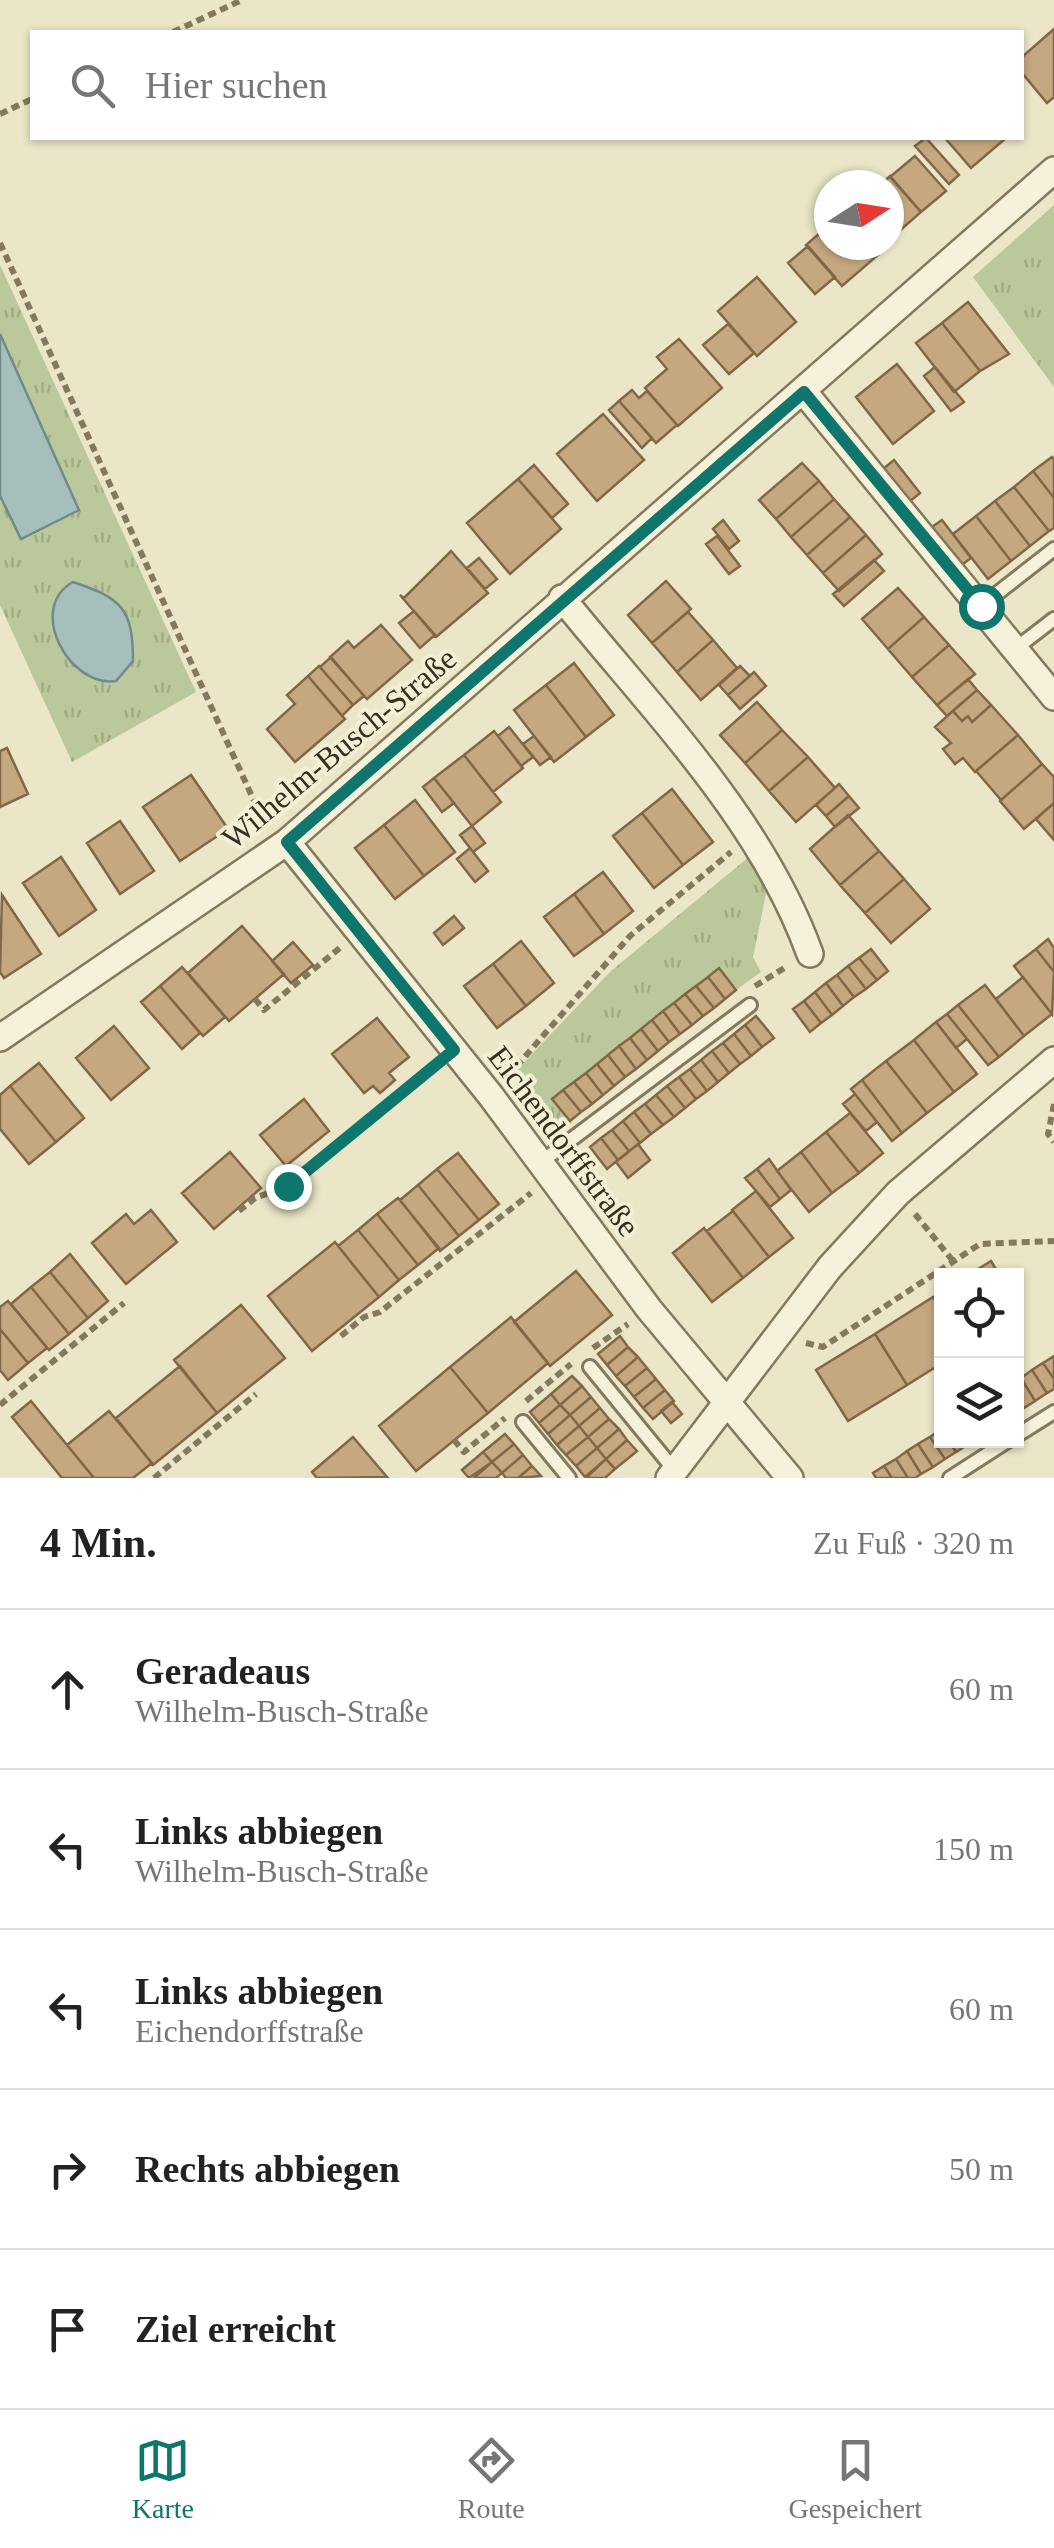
<!DOCTYPE html>
<html lang="de">
<head>
<meta charset="utf-8">
<style>
	body { margin:0; font-family:"Times New Roman",serif; background:#f2f2f2; color:#222 }
	.controls { position:absolute; right:30px; bottom:30px; display:grid; overflow:hidden; border-radius:0px; box-shadow:0 2px 8px #0004 }
	.controls button { width:90px; height:90px; display:grid; place-items:center; padding:0; border:0; border-bottom:2px solid #e0e0e0; background:#fff; color:#222; font:50px sans-serif }
	.compass { position:absolute; left:814px; top:170px; width:90px; height:90px; border-radius:50%; background:#fff; box-shadow:0 2px 8px #0004; rotate:78deg }
	.stop { position:absolute; width:30px; height:30px; margin:-22px; border:8px solid #0f766e; border-radius:50%; background:#fff }
	.stop.end { background:#0f766e; border-color:#fff; box-shadow:0 2px 10px #0008 }
	.list { margin:0; padding:0; list-style:none }
	h2 { display:flex; justify-content:space-between; align-items:center; height:130px; margin:0; padding:0 40px; font-size:42px }
	h2 small { font-size:32px; font-weight:400; color:#767676 }
	.list li { display:grid; grid-template-columns:65px 1fr auto; gap:30px; align-items:center; box-sizing:border-box; height:160px; padding:0 40px; border-top:2px solid #e0e0e0 }
	.list b { display:block; font-size:38px; white-space:nowrap }
	.list p { margin:0; font-size:32px; white-space:nowrap; color:#767676 }
	.list em { font-size:32px; font-style:normal; color:#767676 }
	.icon { flex:none; width:55px; height:55px; fill:none; stroke:currentColor; stroke-width:2; stroke-linecap:round; stroke-linejoin:round }
	.map { position:relative; flex:none; width:1054px; height:1478px; overflow:hidden }
	.search { position:absolute; background:#fff; box-shadow:0 2px 8px #0004; left:30px; right:30px; top:30px; height:110px; display:flex; align-items:center; gap:25px; box-sizing:border-box; padding:0 35px; border-radius:0px; color:#767676; font-size:38px }
	.sheet { height:930px; background:#fff }
	nav { display:flex; justify-content:space-around; align-items:center; box-sizing:border-box; height:140px; border-top:2px solid #e0e0e0; background:#fff; font-size:28px; color:#767676 }
	nav a { display:grid; justify-items:center; gap:5px }
	nav .on { color:#0f766e }
	.map>svg:first-child { display:block }
</style>
</head>
<body>
<div class="map">
<svg width="1054" height="1478" viewBox="0 0 1054 1478">
	<defs>
		<pattern id="grass-tufts" width="24" height="20" patternUnits="userSpaceOnUse" patternTransform="scale(2.5)"><rect width="24" height="20" fill="#bbc89b"/><path d="M3 7l-1-3M5 7V3M7 7l1-3M15 17l-1-3M17 17v-4M19 17l1-3" fill="none" stroke="#a1ac85"/></pattern>
	</defs>
	<rect width="100%" height="100%" fill="#eae6c7"/>
	<!-- grass -->
	<path fill="url(#grass-tufts)" d="M1054 205V387L973 277Z
		M0 265 196 692 72 762 0 605Z
		M750 856 769 879 753 957 761 972 736 990 718 968 553 1098 572 1123 558 1135 512 1075 611 971Z"/>
	<!-- water -->
	<path fill="#a7bfbc" stroke="#6f8c8a" stroke-width="2.5" d="M0 334 79 510 21 539 0 496Z
		M73 582C121 598 133 608 133 661L116 681C69 688 26 608 73 582Z"/>
	<!-- building -->
	<path fill="#c5a880" stroke="#816746" stroke-width="2.5" d="M1054 29V97L1047 103 1022 73V57Z
		M926 138 959 175 949 184 915 146Z
		M945 138H1006L971 168Z
		M915 156 946 191 921 212 890 177Z
		M890 176 921 212 896 234 889 226V185H880Z
		M829 225V245H869L878 255 842 286 806 245Z
		M808 246 835 277 815 294 788 263Z
		M757 277 796 322 757 356 718 311Z
		M968 302 1009 354 980 371 942 323Z
		M942 323 980 371 954 392 916 343Z
		M728 324 754 353 729 374 703 345Z
		M679 339 722 388 678 426 645 388 667 369 657 357Z
		M897 364 934 411 893 444 856 397Z
		M935 367 964 402 951 411 924 376Z
		M632 390 639 398 647 391 677 425 656 443 619 401Z
		M619 401 652 438 642 448 609 410Z
		M603 414 644 460 597 501 557 454Z
		M1052 457 1054 459V498L1033 471Z
		M894 460 920 493 909 502 883 469Z
		M802 463 819 481 776 519 759 500Z
		M534 465 568 504 552 518 518 479Z
		M1033 471 1054 498V528L1049 531 1014 487Z
		M518 479 561 529 510 574 467 523Z
		M819 481 834 499 791 537 776 519Z
		M1014 487 1049 531 1030 546 995 501Z
		M834 499 850 517 807 555 791 537Z
		M995 501 1030 546 1011 561 976 516Z
		M976 516 1011 561 988 579 953 534Z
		M850 517 866 535 823 573 807 555Z
		M723 520 739 541 729 549 713 529Z
		M942 520 971 558 959 567 929 529Z
		M866 535 882 554 839 591 823 573Z
		M717 536 740 566 729 574 706 544Z
		M451 551 488 593 436 637 400 595 404 598Z
		M479 558 497 579 485 589 467 568Z
		M874 560 884 571 844 606 833 594Z
		M666 581 691 609 652 643 628 615Z
		M898 588 924 617 888 649 862 619Z
		M414 611 435 635 420 648 399 623Z
		M688 612 713 640 677 672 652 643Z
		M924 617 949 645 912 677 888 649Z
		M381 625 412 660 367 699 330 657 348 641 354 648Z
		M713 640 737 668 701 700 677 672Z
		M949 645 975 674 937 705 912 677Z
		M331 657 364 696 353 705 320 667Z
		M574 663 614 715 586 737 546 685Z
		M319 666 353 705 342 716 308 676Z
		M740 666 750 676 728 695 719 685Z
		M754 672 766 686 740 709 728 695Z
		M308 676 345 719 295 762 267 729 295 704 287 695Z
		M968 679 977 690 947 716 937 705Z
		M546 685 586 737 554 762 514 710Z
		M977 690 991 705 972 722 968 716 962 721 953 711Z
		M757 702 782 730 745 763 720 735Z
		M991 705 1018 735 975 772 963 758 955 764 943 749 951 743 935 727 953 711 962 721 968 716 972 722Z
		M509 727 533 757 521 766 498 736Z
		M782 730 808 757 769 791 745 763Z
		M494 731 523 768 493 792 464 755Z
		M1018 735 1042 764 1001 800 976 771Z
		M534 736 551 757 540 765 523 744Z
		M7 748 28 794 0 807V751Z
		M464 755 501 802 472 826 434 778Z
		M808 757 835 788 796 822 769 791Z
		M1042 764 1054 777V803L1024 829 1000 801Z
		M191 775 228 829 180 861 143 807Z
		M434 778 454 803 442 812 423 787Z
		M839 784 849 796 826 816 816 805Z
		M672 789 713 842 683 865 642 813Z
		M849 796 859 808 835 827 826 816Z
		M415 800 455 852 424 876 384 825Z
		M1054 803V840L1036 819Z
		M642 813 683 865 654 888 613 836Z
		M848 815 879 851 840 885 810 849Z
		M120 821 154 871 120 894 87 843Z
		M384 825 424 876 395 899 355 848Z
		M472 826 485 843 473 852 460 835Z
		M470 848 488 871 475 882 457 859Z
		M879 851 904 879 865 913 840 885Z
		M61 857 96 910 59 936 23 883Z
		M603 872 633 911 604 934 574 894Z
		M904 879 930 909 891 943 865 913Z
		M574 894 604 934 574 956 544 917Z
		M2 895 41 954 4 978 0 972Z
		M454 916 464 928 443 945 434 933Z
		M242 926 284 974 229 1021 188 973Z
		M1048 939 1054 948V972L1036 949Z
		M521 941 554 983 526 1006 493 964Z
		M293 942 313 965 291 983 272 961Z
		M871 949 888 971 877 980 859 958Z
		M1036 949 1054 972 1052 1014 1014 966Z
		M859 958 877 980 866 989 848 966Z
		M493 964 526 1006 497 1028 464 986Z
		M848 966 866 989 854 997 837 975Z
		M182 967 225 1017 203 1036 160 986Z
		M719 968 736 990 725 999 708 977Z
		M837 975 854 997 843 1006 826 983Z
		M708 977 725 999 714 1008 696 986Z
		M1023 977 1052 1014 1024 1036 996 999Z
		M826 983 843 1006 832 1015 815 992Z
		M985 985 1024 1036 999 1057 958 1005Z
		M160 986 200 1033 182 1049 141 1002Z
		M696 986 714 1008 703 1016 685 994Z
		M815 992 832 1015 821 1023 804 1001Z
		M685 994 703 1016 692 1025 674 1003Z
		M804 1001 821 1023 810 1032 793 1009Z
		M674 1003 692 1025 680 1034 663 1011Z
		M958 1005 999 1057 988 1065 947 1014Z
		M663 1011 680 1034 669 1042 652 1020Z
		M947 1014 967 1039 956 1048 936 1022Z
		M756 1016 774 1038 762 1047 745 1025Z
		M377 1018 409 1057 389 1073 395 1080 380 1093 373 1086 364 1093 332 1054Z
		M652 1020 669 1042 658 1051 641 1029Z
		M936 1022 977 1074 954 1092 914 1040Z
		M745 1025 762 1047 751 1056 734 1034Z
		M114 1026 149 1068 111 1100 76 1058Z
		M641 1029 658 1051 647 1060 630 1038Z
		M734 1034 751 1056 740 1064 723 1043Z
		M630 1038 647 1060 636 1069 619 1046Z
		M914 1040 954 1092 927 1113 886 1061Z
		M723 1043 740 1064 729 1073 712 1051Z
		M619 1046 636 1069 625 1077 608 1055Z
		M712 1051 729 1073 718 1082 701 1060Z
		M608 1055 625 1077 614 1086 597 1064Z
		M701 1060 718 1082 707 1091 690 1069Z
		M886 1061 927 1113 902 1133 862 1080Z
		M39 1063 84 1118 56 1142 10 1086Z
		M597 1064 614 1086 603 1095 586 1073Z
		M690 1069 707 1091 696 1099 679 1077Z
		M586 1073 603 1095 592 1104 574 1082Z
		M679 1077 696 1099 685 1108 667 1086Z
		M862 1080 902 1133 892 1141 851 1089Z
		M574 1082 592 1104 581 1112 563 1090Z
		M10 1086 56 1142 29 1164 0 1129V1095Z
		M667 1086 685 1108 674 1117 656 1095Z
		M563 1090 581 1112 570 1121 552 1099Z
		M855 1094 877 1122 866 1131 843 1104Z
		M656 1095 674 1117 663 1125 645 1104Z
		M304 1099 329 1131 286 1166 260 1135Z
		M645 1104 663 1125 651 1134 634 1112Z
		M634 1112 651 1134 640 1143 623 1121Z
		M850 1113 883 1153 859 1173 826 1132Z
		M623 1121 640 1143 629 1151 612 1130Z
		M612 1130 629 1151 618 1160 601 1138Z
		M826 1132 859 1173 832 1193 801 1152Z
		M601 1138 618 1160 607 1169 590 1147Z
		M638 1144 650 1160 628 1178 616 1162Z
		M230 1152 261 1188 214 1229 182 1193Z
		M801 1152 832 1193 809 1212 777 1171Z
		M458 1153 499 1204 479 1220 437 1169Z
		M769 1159 791 1190 780 1199 757 1169Z
		M437 1169 479 1220 459 1236 418 1185Z
		M757 1169 780 1199 770 1207 745 1178Z
		M418 1185 459 1236 440 1251 400 1200Z
		M756 1191 793 1238 769 1257 732 1210Z
		M398 1198 439 1248 418 1265 377 1214Z
		M151 1210 177 1242 126 1284 92 1243 126 1214 134 1224Z
		M733 1211 769 1257 743 1278 707 1231Z
		M377 1214 418 1265 399 1280 358 1230Z
		M704 1228 743 1278 712 1302 673 1253Z
		M358 1230 399 1280 379 1297 338 1246Z
		M335 1242 379 1297 312 1351 268 1296Z
		M70 1254 108 1301 88 1318 50 1272Z
		M991 1261 1000 1276H967Z
		M576 1271 612 1315 550 1366 514 1322Z
		M50 1272 88 1318 69 1334 31 1287Z
		M31 1287 69 1334 49 1350 11 1304Z
		M933 1297 942 1311V1363L907 1385 875 1334Z
		M8 1301 47 1348 28 1363 0 1329V1307Z
		M241 1305 285 1358 217 1413 174 1360Z
		M511 1317 548 1363 488 1413 450 1367Z
		M0 1329 28 1363 8 1380 0 1370Z
		M875 1334 907 1385 848 1421 816 1370Z
		M620 1336 628 1347 607 1365 598 1354Z
		M628 1347 638 1357 616 1376 607 1365Z
		M1054 1356V1379L1043 1363Z
		M638 1357 647 1368 625 1386 616 1376Z
		M1043 1363 1054 1379V1389L1047 1393 1032 1370Z
		M180 1366 217 1413 153 1465 116 1418Z
		M450 1367 488 1413 416 1471 379 1426Z
		M647 1368 656 1379 634 1397 625 1386Z
		M1032 1370 1047 1393 1035 1401 1021 1378Z
		M572 1376 582 1386 560 1405 551 1394Z
		M1021 1378 1035 1401 1024 1408 1016 1396V1381Z
		M656 1379 665 1390 643 1408 634 1397Z
		M582 1386 591 1397 570 1415 560 1405Z
		M665 1390 674 1401 653 1419 643 1408Z
		M551 1394 560 1405 539 1423 530 1412Z
		M591 1397 600 1408 579 1426 570 1415Z
		M31 1401 94 1478H62L12 1417Z
		M672 1402 682 1414 671 1423 661 1411Z
		M560 1405 570 1415 548 1434 539 1423Z
		M600 1408 609 1419 588 1437 579 1426Z
		M109 1411 152 1463 133 1478H94L67 1445Z
		M570 1415 579 1426 557 1445 548 1434Z
		M609 1419 619 1429 597 1448 588 1437Z
		M579 1426 588 1437 566 1455 557 1445Z
		M619 1429 627 1440 606 1459 597 1448Z
		M941 1429 942 1440H948L956 1452 945 1459 930 1437Z
		M505 1434 514 1444 492 1462 483 1452Z
		M353 1437 387 1477 317 1478 312 1472Z
		M588 1437 597 1448 576 1466 566 1455Z
		M930 1437 945 1459 933 1467 918 1444Z
		M627 1440 637 1451 615 1469 606 1459Z
		M948 1440H964L967 1445 956 1452Z
		M514 1444 523 1455 502 1473 492 1462Z
		M918 1444 933 1467 921 1474 907 1451Z
		M597 1448 606 1459 585 1477 576 1466Z
		M907 1451 921 1474 915 1478H908L896 1459Z
		M483 1452 492 1462 469 1478 462 1470Z
		M523 1455 532 1466 518 1478H506L502 1473Z
		M606 1459 615 1469 605 1478H586Z
		M896 1459 908 1478H892L884 1466Z
		M492 1462 502 1473 496 1478H474Z
		M532 1466 541 1476 518 1478Z
		M884 1466 892 1478H876L873 1473Z"/>
	<g fill="none" stroke-linecap="round" stroke-linejoin="round">
		<!-- service casing -->
		<g stroke="#84795e" stroke-width="18">
			<path id="service" d="M981 606 1054 549
				M1015 649 1054 619
				M540 1163 750 1005
				M590 1367 676 1472
				M523 1422 569 1478
				M1016 1436 1054 1412
				M950 1478 1009 1440"/>
		</g>
		<!-- minor casing -->
		<g stroke="#84795e" stroke-width="30">
			<path id="minor" d="M804 392 1054 697
				M562 598C652 710 761 818 810 954
				M287 842 491 1096 649 1309 790 1478
				M0 1038 287 842 1054 170
				M669 1478 830 1267 898 1193 1054 1060"/>
		</g>
		<!-- path -->
		<path stroke="#84795e" stroke-width="6" stroke-dasharray="8 5" stroke-linecap="butt" d="M173 32 242 0
			M0 114 32 99
			M0 243 255 803 270 822
			M755 986 786 967
			M255 999 264 1010 341 947
			M508 1076 630 936 731 852
			M1054 1104 1048 1134 1054 1142
			M239 1211 255 1198 288 1186 434 1066
			M915 1214 953 1261
			M341 1336 364 1317 380 1312 531 1193
			M806 1343 823 1347 980 1244 1054 1241
			M593 1348 628 1324
			M526 1401 571 1364
			M0 1405 124 1303
			M454 1440 464 1452 505 1418
			M154 1478 256 1394"/>
		<!-- service -->
		<use href="#service" stroke="#f6f2d9" stroke-width="12"/>
		<!-- minor -->
		<use href="#minor" stroke="#f6f2d9" stroke-width="25"/>
	</g>
	<g fill="none" stroke-linecap="round" stroke-linejoin="round">
		<!-- route -->
		<path stroke="#0f766e" stroke-width="12" d="M288 1186 454 1050 287 842 804 392 981 606"/>
	</g>
	<g text-anchor="middle" stroke-width="8" stroke-linejoin="round" paint-order="stroke">
		<!-- street labels -->
		<g font-size="32" fill="#362e20" stroke="#f3efd5">
			<text transform="translate(339 748) rotate(-40)" y="11">Wilhelm-Busch-Straße</text>
			<text transform="translate(564 1141) rotate(53)" y="11">Eichendorffstraße</text>
		</g>
	</g>
</svg>
<div class="controls">
<button><svg class="icon" aria-label="locate" viewBox="0 0 24 24"><circle cx="12" cy="12" r="6"/><path d="M12 2v4M12 18v4M2 12h4M18 12h4"/></svg></button>
<button><svg class="icon" aria-label="layers" viewBox="0 0 24 24"><path d="M12 4l9 5-9 5-9-5zM3 14l9 5 9-5"/></svg></button>
</div>
<svg class="compass" viewBox="-18 -18 36 36"><path d="M0-13l5 13h-10z" fill="#e53935"/><path d="M0 13l5-13h-10z" fill="#767676"/></svg>
<div class="stop" style="left:981px;top:606px"></div>
<div class="stop end" style="left:288px;top:1186px"></div>
<div class="search"><svg class="icon" aria-label="search" viewBox="0 0 24 24"><circle cx="10" cy="10" r="6"/><path d="M15 15l6 6"/></svg>Hier suchen</div>
</div>
<section class="sheet">
<h2>4 Min.<small>Zu Fuß · 320 m</small></h2>
<ul class="list">
<li><svg class="icon" aria-label="ahead" viewBox="0 0 24 24"><path d="M12 20V5M6 11l6-6 6 6"/></svg><div><b>Geradeaus</b><p>Wilhelm-Busch-Straße</p></div><em>60 m</em></li>
<li><svg class="icon" aria-label="left" viewBox="0 0 24 24"><path d="M17 20v-9H6M10 6l-5 5 5 5"/></svg><div><b>Links abbiegen</b><p>Wilhelm-Busch-Straße</p></div><em>150 m</em></li>
<li><svg class="icon" aria-label="left" viewBox="0 0 24 24"><path d="M17 20v-9H6M10 6l-5 5 5 5"/></svg><div><b>Links abbiegen</b><p>Eichendorffstraße</p></div><em>60 m</em></li>
<li><svg class="icon" aria-label="right" viewBox="0 0 24 24"><path d="M7 20v-9h11M14 6l5 5-5 5"/></svg><div><b>Rechts abbiegen</b></div><em>50 m</em></li>
<li><svg class="icon" aria-label="arrive" viewBox="0 0 24 24"><path d="M6 21V4h12l-3 4 3 4H6"/></svg><div><b>Ziel erreicht</b></div></li>
</ul>
</section>
<nav>
<a class="on"><svg class="icon" aria-label="map" viewBox="0 0 24 24"><path d="M3 6l6-2 6 2 6-2v14l-6 2-6-2-6 2zM9 4v14M15 6v14"/></svg>Karte</a>
<a><svg class="icon" aria-label="directions" viewBox="0 0 24 24"><path d="M12 3l9 9-9 9-9-9zM9 14v-3h6M13 9l2 2-2 2"/></svg>Route</a>
<a><svg class="icon" aria-label="saved" viewBox="0 0 24 24"><path d="M7 4h10v16l-5-4-5 4z"/></svg>Gespeichert</a>
</nav>
</body>
</html>
